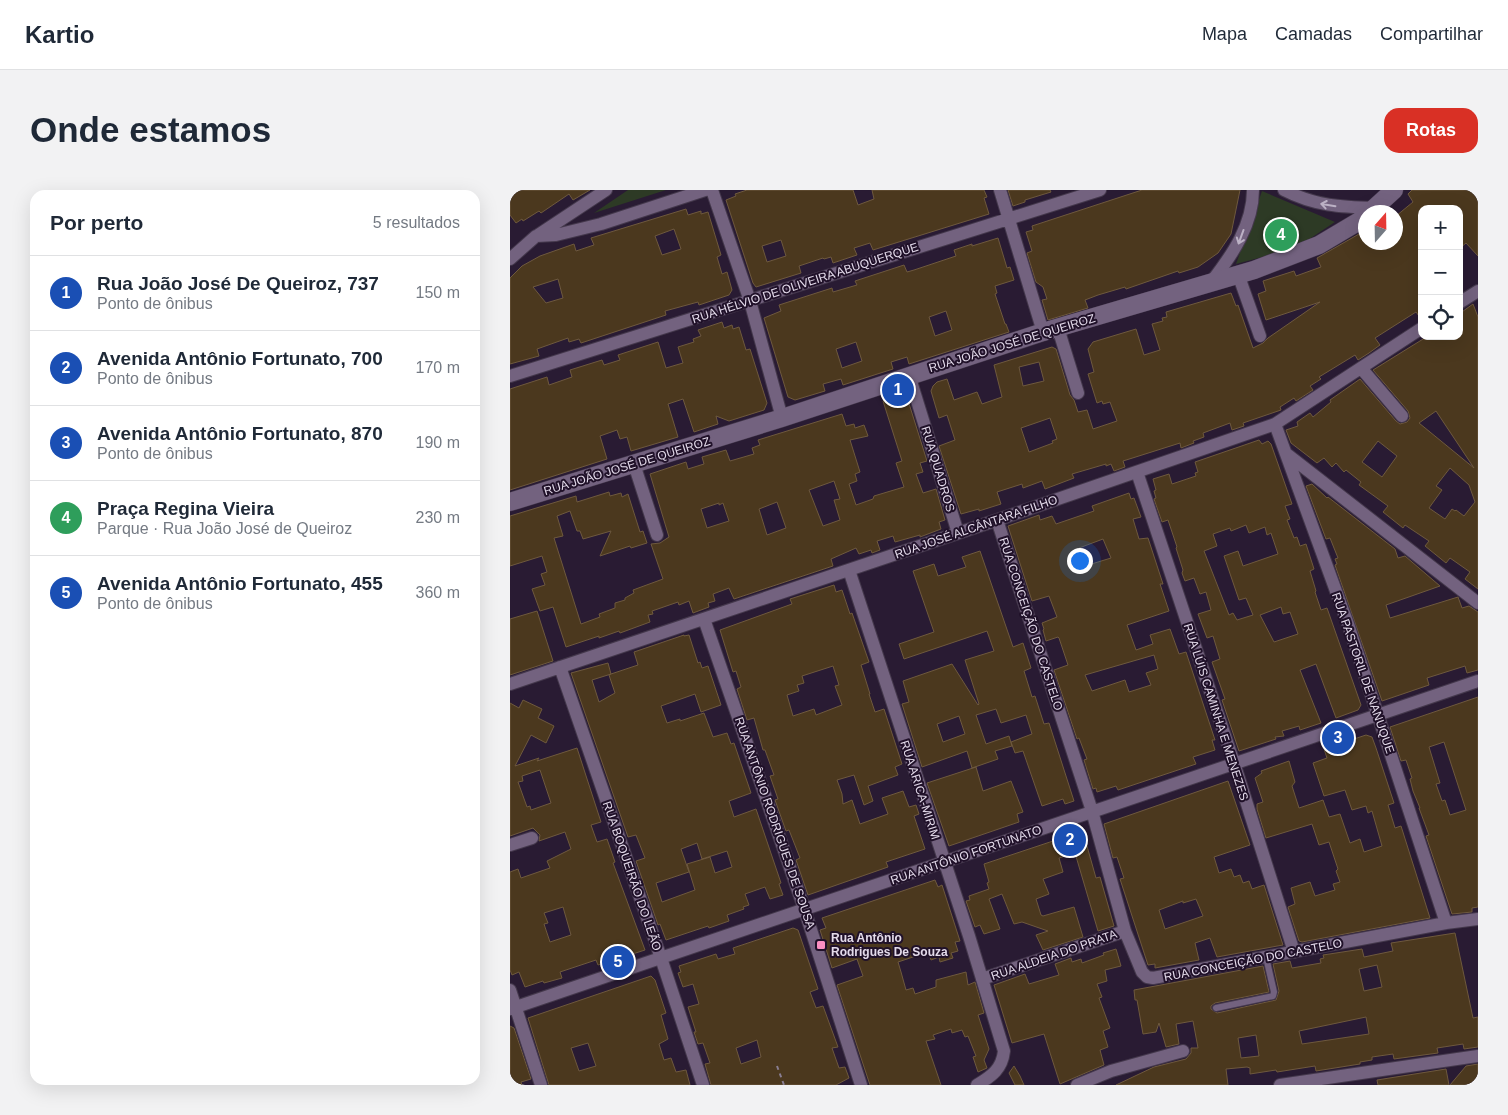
<!DOCTYPE html>
<html lang="pt">
<head>
<meta charset="utf-8">
<style>
	body { margin:0; font-family:Helvetica,sans-serif; background:#f2f2f3; color:#1f2937 }
	.controls { position:absolute; right:15px; top:15px; display:grid; overflow:hidden; border-radius:10px; box-shadow:0 5px 20px #0002 }
	.controls button { width:45px; height:45px; display:grid; place-items:center; padding:0; border:0; border-bottom:1px solid #e0e1e3; background:#fff; color:#1f2937; font:25px sans-serif }
	.compass { position:absolute; left:848px; top:15px; width:45px; height:45px; border-radius:50%; background:#fff; box-shadow:0 5px 20px #0002; rotate:20deg }
	.you { position:absolute; left:569px; top:370px; width:18px; height:18px; margin:-12px; border:4px solid #fff; border-radius:50%; background:#1a73e8; box-shadow:0 0 0 8px #1a73e833 }
	.badge { display:grid; place-items:center; width:32px; height:32px; border-radius:50%; background:#d93025; color:#fff; font-size:16px; font-weight:700 }
	.pin { position:absolute; translate:-50% -50%; border:2px solid #fff; box-shadow:0 1px 5px #0006 }
	.list { margin:0; padding:0; list-style:none }
	h2 { display:flex; justify-content:space-between; align-items:center; height:65px; margin:0; padding:0 20px; font-size:21px }
	h2 small { font-size:16px; font-weight:400; color:#747a83 }
	.list li { display:grid; grid-template-columns:32px 1fr auto; gap:15px; align-items:center; box-sizing:border-box; height:75px; padding:0 20px; border-top:1px solid #e0e1e3 }
	.list b { display:block; font-size:19px; white-space:nowrap }
	.list p { margin:0; font-size:16px; white-space:nowrap; color:#747a83 }
	.list em { font-size:16px; font-style:normal; color:#747a83 }
	.icon { flex:none; width:28px; height:28px; fill:none; stroke:currentColor; stroke-width:2; stroke-linecap:round; stroke-linejoin:round }
	.map { position:relative; flex:none; width:968px; height:895px; overflow:hidden; border-radius:15px }
	header { display:flex; align-items:center; gap:30px; box-sizing:border-box; height:70px; padding:0 25px; background:#fff; border-bottom:1px solid #e0e1e3 }
	header strong { font-size:24px }
	nav { display:flex; gap:28px; margin-inline-start:auto; font-size:18px }
	.intro { display:flex; align-items:center; justify-content:space-between; box-sizing:border-box; height:120px; padding:0 30px }
	h1 { margin:0; font-size:35px }
	.button { padding:12px 22px; border-radius:15px; background:#d93025; color:#fff; font-size:18px; font-weight:700 }
	main { display:flex; gap:30px; padding:0 30px }
	aside { flex:1; background:#fff; border-radius:15px; box-shadow:0 5px 20px #0002 }
	.map>svg:first-child { display:block }
</style>
</head>
<body>
<header>
<strong>Kartio</strong>
<nav><a>Mapa</a><a>Camadas</a><a>Compartilhar</a></nav>
</header>
<div class="intro"><h1>Onde estamos</h1><a class="button">Rotas</a></div>
<main>
<aside>
<h2>Por perto<small>5 resultados</small></h2>
<ul class="list">
<li><span class="badge" style="background:#1a4fb4">1</span><div><b>Rua João José De Queiroz, 737</b><p>Ponto de ônibus</p></div><em>150 m</em></li>
<li><span class="badge" style="background:#1a4fb4">2</span><div><b>Avenida Antônio Fortunato, 700</b><p>Ponto de ônibus</p></div><em>170 m</em></li>
<li><span class="badge" style="background:#1a4fb4">3</span><div><b>Avenida Antônio Fortunato, 870</b><p>Ponto de ônibus</p></div><em>190 m</em></li>
<li><span class="badge" style="background:#2e9e5b">4</span><div><b>Praça Regina Vieira</b><p>Parque · Rua João José de Queiroz</p></div><em>230 m</em></li>
<li><span class="badge" style="background:#1a4fb4">5</span><div><b>Avenida Antônio Fortunato, 455</b><p>Ponto de ônibus</p></div><em>360 m</em></li>
</ul>
</aside>
<div class="map">
<svg width="968" height="895" viewBox="0 0 968 895">
	<rect width="100%" height="100%" fill="#291b33"/>
	<!-- green -->
	<path fill="#2d3a25" d="M118 0H156L84 23Z
		M752 1 825 32 786 58 726 74Z"/>
	<!-- building -->
	<path fill="#4b381e" stroke="#6e593e" fill-rule="evenodd" d="M0 0H80L63 10 59 4 31 23 29 21 13 31 12 29 6 33 0 25Z
		M237 0H343L348 15 364 9 362 0H474L477 7 474 8 479 24 363 60 360 53 344 58 347 65 323 73 321 67 314 69 313 68 289 76 291 83 246 97 243 93 216 10 226 6 225 4ZM271 50 276 66 257 72 252 56Z
		M498 0H540L541 2 515 10V12L503 16Z
		M632 0H730L721 44 708 63 688 77 669 83 668 81 616 99 615 97 588 105 575 110 578 118 538 130 532 110 537 109 533 97 526 92 517 63 522 61 516 42 523 40 522 36Z
		M902 0H968V66L956 53 949 59V19H912V130L906 122 865 148 870 155 859 163 848 170 845 165 809 187 811 189 800 196 803 200 786 211 784 208 770 217 771 220 733 233 734 236 722 240 720 233 693 243 694 247 683 251 684 253 671 258 670 253 613 271 615 277 604 281 601 274 596 276V274L562 284 564 288 535 299 532 291 513 298 512 294 487 302 491 314 469 321V319L451 324 429 256 445 250 437 225 429 228 421 201 423 196 427 192 437 189 444 210 467 202 472 214 492 207 484 175 542 157 546 159 560 205 564 210 568 222 577 220 583 239 607 231 600 212 593 214 592 211 587 213 578 184 584 182 578 159 583 152 626 139 634 165 650 160 642 134 653 131 652 128 657 127 656 122 721 103 726 116 728 115 743 158 753 153 758 148 810 112 756 130 748 104 756 101 753 91 784 81 786 86 811 77 807 68 856 40V52H886V26L903 12 898 4ZM529 172 534 191 513 196 509 177ZM540 228 547 249 542 251 543 253 519 262 511 238Z
		M176 19 178 25 191 21V24L198 22 211 65 207 67 212 84 217 82 222 100 219 105 189 115 188 112 155 121 156 125 71 153 69 149 59 152 58 148 27 159 29 166 0 174V88L12 76 30 66 64 54 66 61 84 55 81 48ZM164 39 171 59 152 65 145 46ZM48 89 53 108 36 113 23 97Z
		M488 48 497 78 500 77 504 90 485 96 487 103 485 104 495 134H496L499 142 399 174 397 167 381 172 383 179 333 195 331 189 313 194 315 201 285 210 278 207 254 128 271 121 269 115 322 98 323 102 347 95 345 91 394 75 397 82 404 80 446 66 444 60 462 54V56ZM436 121 442 140 425 146 419 127ZM346 152 352 171 332 178 326 159Z
		M963 114 968 127V399L955 389 960 382 940 368 936 373 915 356 919 351 895 335 893 338 873 322 878 316 849 295 851 292 836 280 834 282 826 273 822 277 814 268 807 273 781 253 776 240 788 236 787 232 800 223 803 227 821 212 820 210 850 189 886 231 890 234 897 232 900 228 898 221 863 180 918 146H949V124ZM926 221 964 278 909 233ZM868 251 887 266 872 287 852 272ZM940 278 959 295 965 312 954 326 946 320 945 321 942 319 935 329 919 318 932 300 926 296Z
		M212 132 214 138 222 135 223 139 229 137 236 160 240 159 257 213 254 220 219 231 206 226 208 234 184 242 173 209 158 214 168 247 121 261 117 247 110 249 107 240 90 246 97 269 0 300V199L37 187 39 195 62 187 60 180 92 170 94 175 110 170 108 165 148 152 156 178 173 173 168 157 184 152 183 149 191 146 188 140Z
		M394 204H396L417 271 410 273 413 282 406 284 413 303 426 299 435 330 429 332 431 339 410 347V345L385 352 383 346 367 351 370 360 362 363 361 360 349 364 346 358 321 369 323 376 224 409 219 398 203 404 205 411 198 413 199 417 183 423 179 411 169 415 168 412 142 421 143 424 138 425 140 432 110 443 109 441 89 448V446L56 457 43 417 30 421 22 399 35 395 31 384 37 382 32 366 0 376V326L66 306 67 312 99 302 100 306 111 303 112 307 118 304 130 342 133 341 137 353 121 358 120 356 90 366 101 341 73 349 70 341H67L60 321 47 326 53 346 44 348 71 434 90 427 89 424 105 418V413L115 410V408L124 403 123 400 153 389 141 354 150 353 159 347 140 284 176 272 178 279 194 274 192 267 216 260 220 271 244 264 242 258 250 255 248 250 332 224 336 236 344 234 345 238 354 235 358 246 340 250 350 282 345 284 347 291 339 294 346 315 363 309 364 306 394 297 386 273 392 271 373 211ZM324 291 330 309 324 310 330 330 313 336 299 300ZM267 312 276 338 257 345 249 319ZM209 313V315L213 313 219 331 197 338 191 319Z
		M749 250 752 254 758 251 761 254 782 314 775 316 780 329 777 330 784 348 787 347 790 356 796 354 804 379 800 381 806 401 805 402 811 420 817 418 851 515 848 520 826 528 806 474 790 480 811 533 790 540 789 536 772 541 774 546 765 547 766 549 729 561 712 510 715 509 702 472 710 469 703 446 697 448 688 424 701 420 696 402 690 404 684 388 675 391 672 383 673 380 666 358 667 357 658 330 652 332 644 309 646 308 644 301 646 300 643 289 659 284 662 294 686 286 685 283 688 282 685 272ZM736 335 739 343 755 337 757 345 761 343 768 364 733 376 728 361 714 366 729 410 736 408 743 425 727 430 723 423 719 425 694 361 707 356 703 344 720 338 721 341ZM771 417 773 424 780 422 788 444 764 452 750 425Z
		M802 294 817 308 818 307 885 359 888 368 895 366 930 396 876 415 880 428 948 407 952 418 959 416 968 422V480L957 483 955 476 917 488 919 495 872 511 825 375 827 374 825 369 828 368 820 348 816 349 796 296Z
		M619 303 621 309 624 308 631 327 623 329 629 349 638 348 653 394H650L659 421 617 435 626 460 643 454 640 445 660 439 669 464 676 462 705 550H702L705 560 683 567 686 574 608 600 606 596 587 602 586 598 583 599 574 570 577 569 569 548 567 549 544 480 558 475 549 448 548 447 536 451 533 440 534 439 532 433 547 427 539 406 522 411 498 336 529 325 530 330 542 326 546 334 584 321 582 316ZM593 349 601 368 575 376 569 358ZM644 465 648 479 636 483 641 495 619 502 615 490 582 501 575 485Z
		M470 361 503 457 513 453 521 478 514 481 522 507 525 506 534 534 539 533 564 611 555 614 553 609 532 616 513 561 505 563 501 552 522 544 516 525 491 533 486 519 466 525 476 554 499 546 502 556 485 561 488 569 462 578 457 561 412 577 392 514 399 512 393 491 442 474 468 515 469 514 455 470 484 461 477 441 394 469 389 454 424 442 403 381 424 374 428 386 456 377 452 367ZM449 526 455 544 433 552 427 534Z
		M324 395 326 402 332 400 340 424 342 423 359 472 351 475 360 504H359L365 522 374 519 392 574 385 577 388 585 358 596 363 611 354 615 344 585 327 590 332 604 333 614 342 610 350 634 378 624 372 608 393 601 399 617 406 615 409 624 404 626 415 659 376 672 378 677 298 705 286 670 290 668 279 640 276 641 265 610 268 609 260 586 264 585 255 560H253L244 528 237 530 227 499 231 497 226 481 223 482 210 440 282 414 280 409ZM323 476 329 495 325 496 332 515 306 525 304 519 283 526 277 505 289 501 287 495 294 493 292 486Z
		M27 421 43 471 0 485V429Z
		M174 445V446L179 445 188 473 190 472 192 478 198 476 211 515 191 522 185 504 151 516 157 533 170 529V531L194 523 203 547 217 543 221 554 224 553 241 603 219 611 224 627 246 619 271 693 269 694 273 705 260 709 255 697 235 704 239 715 233 717 234 719 217 725 219 731 199 738 198 736 156 750 150 734 148 735 126 671 135 668 126 645 118 647 61 483 98 473 101 484 128 475 124 462ZM101 484 99 485 105 503 89 512 82 490ZM187 653 192 669 217 661 222 677 205 683 200 667 177 674 185 700 152 712 146 693 179 682 171 659Z
		M968 507V717L962 718V722L942 724 916 646 919 645 909 618H910L903 601 900 589 902 588 896 570 891 571 880 537ZM934 552 956 620 940 625 935 610 932 611 926 594 930 593 919 557Z
		M13 510 32 519 28 528 44 536 36 553 21 545 5 576 29 568 27 571 67 558 91 632 81 635 87 652 97 649 105 672 103 673 135 760 88 775 86 770 50 782 52 788 34 793 33 791 15 797 9 782 2 785 0 780V682L8 679 11 688 40 678 37 671 61 659 55 642 29 651 30 645 23 638 0 646V513L9 518ZM30 580 41 613 21 620 20 616 17 617 8 592 13 591 12 586ZM53 717 61 745 40 752 34 734 38 733 34 723Z
		M856 545 862 547 866 558 884 613 878 615 885 638 891 636 920 728 792 752 789 751 778 717 785 714 781 698 800 692 805 706 825 700 823 694 830 692 826 681 828 679 819 652 809 655 802 634 756 648 747 619V614L753 612 745 588 752 583 751 581 779 571 785 592 782 596 789 618 813 610 819 627 830 624 840 653 850 649 854 662 872 656 862 621 858 623 856 616 842 620 835 600 814 606 803 573 817 568 814 559Z
		M466 577 473 601 501 591 513 622 507 624 509 632 439 656 417 593Z
		M718 591 740 655 704 667 709 683 721 679 724 687 730 685 733 693 739 691 742 699 754 695 773 755 707 767 700 748 685 753 689 770 645 778V774L638 775 610 689 614 688 607 667 603 668 594 634ZM686 709 693 726 655 739 649 720 673 711V713Z
		M575 649 586 688 590 687 604 736 588 741 565 663 549 668 553 682 533 689 539 704 526 709 531 725 533 726 564 717 573 747 533 760 526 745 538 741 512 732 504 734 492 704 479 709 490 739 474 744 470 735 465 737 456 711 460 710 459 706 479 699 477 693 479 692 474 674 543 651 545 658Z
		M425 690 428 697 432 695 450 751 445 752 448 761 441 763 443 768 430 772 429 767 421 770 418 762 388 772 391 782 396 800 403 798 405 804 426 797V790L456 782 458 795 465 792 474 823 468 825 479 859 474 870 477 878 468 882 463 867 466 866 458 846 455 847 452 840 442 843 441 839 423 845 425 849 416 851 431 895H360L327 795 353 786 347 769 322 778 310 740 316 738 312 728Z
		M283 738 288 740 308 799 300 802 306 818 313 816 328 857 322 858 329 878 335 877 339 888 326 895H201L195 874 200 873 193 853 188 854 184 842H186L178 817 189 814 183 794 173 797 168 783 171 782 169 776 206 764 208 769 225 764 223 758ZM247 850 251 867 231 874 226 858Z
		M945 743 963 828 968 827V857L954 859 953 854 927 858 928 863 884 869 883 864 862 867V870L850 872V874L806 881 805 876 767 882 766 880 740 884V878L737 877 716 879 718 895H606L644 877 676 869 681 863V858H688L683 831 666 834 669 854 656 857 649 833 646 842 633 844 627 810H625L624 800 753 776 759 802 705 813 701 816V819L707 823 766 810 769 801 763 774 780 771 782 778 811 773 810 769 814 768 813 765 852 759 854 767 883 761 881 753ZM867 775 872 797 854 801 849 779ZM856 827 859 844 792 854 789 841ZM746 845 749 866 731 868 728 848Z
		M606 759 611 776 595 780 597 791 587 794 592 807 589 808 600 838 593 841 598 857 590 860 594 875 550 894 534 844 502 853 484 795 515 784 519 794 549 785 545 774 561 768 562 772 571 769 572 773 594 765 593 763Z
		M141 786 145 790 156 823 151 825 158 849 149 854 154 870 161 868 166 882 176 880 180 895H39L18 828ZM78 853 86 876 69 881 61 858Z
		M0 836 4 838 21 889 11 892 12 895H4L0 884Z
		M968 874V895H940L956 876Z
		M504 876 510 886 514 895H505L499 883Z
		M936 879 939 895H868L867 890Z"/>
	<g fill="none" stroke-linecap="round" stroke-linejoin="round">
		<!-- lane casing -->
		<g stroke="#44384c" stroke-width="8">
			<path id="lane" d="M706 818 763 806 764 802 756 767"/>
		</g>
		<!-- street casing -->
		<g stroke="#44384c" stroke-width="14">
			<path id="street" d="M202 0 240 111 272 228
				M490 0 533 142
				M774 0C805 16 831 17 865 18
				M28 45 96 0
				M0 69 26 46 46 45 91 34 195 0
				M728 84 750 146
				M702 91C722 65 743 35 743 0
				M949 113 968 101
				M548 138 568 203
				M851 178 892 226
				M399 185 448 343
				M0 186 590 0
				M765 234 838 434 936 733
				M778 265 968 413
				M124 274 147 345
				M627 282 724 573 784 762
				M487 330 582 621 615 741 632 782 637 787 643 788 936 733 968 729
				M339 380 459 746 494 861C492 879 482 886 467 895
				M194 429 294 718 351 895
				M50 477 151 768 193 895
				M0 494 487 330 765 234 912 138
				M0 655 22 648
				M472 789 615 741
				M0 800 31 895
				M0 819 968 491
				M567 895 601 881 673 861
				M770 895 968 866"/>
		</g>
		<!-- secondary casing -->
		<g stroke="#44384c" stroke-width="19">
			<path id="secondary" d="M860 22 884 0
				M0 312 272 228 533 142 744 80 809 55 846 33 856 26"/>
		</g>
		<!-- path -->
		<path stroke="#897e92" stroke-width="2" stroke-dasharray="4 4" stroke-linecap="butt" d="M267 876 274 895"/>
		<!-- lane -->
		<use href="#lane" stroke="#73627f" stroke-width="6"/>
		<!-- street -->
		<use href="#street" stroke="#73627f" stroke-width="12"/>
		<!-- secondary -->
		<use href="#secondary" stroke="#73627f" stroke-width="18"/>
	</g>
	<!-- one-way arrows -->
	<defs><path id="oneway-shaft" d="M-6 0H5M1.5-3L5.5 0L1.5 3" fill="none" stroke-width="1.6" stroke-linecap="round" stroke-linejoin="round" transform="scale(1.25)"/></defs>
	<g stroke="#bcb1c5">
		<use href="#oneway-shaft" transform="translate(818 15) rotate(-171)"/>
		<use href="#oneway-shaft" transform="translate(731 47) rotate(110)"/>
	</g>
	<!-- markers -->
	<rect fill="#fc8fc1" stroke="#201129" stroke-width="2" x="306" y="750" width="10" height="10" rx="2.5"/>
	<g text-anchor="middle" stroke-width="4" stroke-linejoin="round" paint-order="stroke">
		<!-- street labels -->
		<g font-size="12" fill="#e4dbeb" stroke="#201129">
			<text transform="translate(295 93) rotate(-18)" y="4">RUA HÉLVIO DE OLIVEIRA ABUQUERQUE</text>
			<text transform="translate(502 153) rotate(-17)" y="4">RUA JOÃO JOSÉ DE QUEIROZ</text>
			<text transform="translate(117 276) rotate(-17)" y="4">RUA JOÃO JOSÉ DE QUEIROZ</text>
			<text transform="translate(428 279) rotate(73)" y="4">RUA QUADROS</text>
			<text transform="translate(466 337) rotate(-19)" y="4">RUA JOSÉ ALCÂNTARA FILHO</text>
			<text transform="translate(521 434) rotate(72)" y="4">RUA CONCEIÇÃO DO CASTELO</text>
			<text transform="translate(853 483) rotate(71)" y="4">RUA PASTORIL DE NANUQUE</text>
			<text transform="translate(706 522) rotate(72)" y="4">RUA LÚIS CAMINHA E MENEZES</text>
			<text transform="translate(410 600) rotate(72)" y="4">RUA ARICA-MIRIM</text>
			<text transform="translate(265 633) rotate(71)" y="4">RUA ANTÔNIO RODRIGUES DE SOUSA</text>
			<text transform="translate(456 665) rotate(-19)" y="4">RUA ANTÔNIO FORTUNATO</text>
			<text transform="translate(122 686) rotate(71)" y="4">RUA BOQUEIRÃO DO LEÃO</text>
			<text transform="translate(544 765) rotate(-19)" y="4">RUA ALDEIA DO PRATA</text>
			<text transform="translate(743 770) rotate(-11)" y="4">RUA CONCEIÇÃO DO CASTELO</text>
		</g>
		<!-- poi labels -->
		<g font-size="12" font-weight="bold" fill="#e4dbeb" stroke="#201129" text-anchor="start">
			<text x="321" y="752">Rua Antônio<tspan x="321" dy="14">Rodrigues De Souza</tspan></text>
		</g>
	</g>
</svg>
<div class="controls">
<button>+</button>
<button>−</button>
<button><svg class="icon" aria-label="locate" viewBox="0 0 24 24"><circle cx="12" cy="12" r="6"/><path d="M12 2v4M12 18v4M2 12h4M18 12h4"/></svg></button>
</div>
<svg class="compass" viewBox="-18 -18 36 36"><path d="M0-13l5 13h-10z" fill="#e53935"/><path d="M0 13l5-13h-10z" fill="#747a83"/></svg>
<div class="you"></div>
<div class="pin badge" style="left:388px;top:200px;background:#1a4fb4">1</div>
<div class="pin badge" style="left:560px;top:650px;background:#1a4fb4">2</div>
<div class="pin badge" style="left:828px;top:548px;background:#1a4fb4">3</div>
<div class="pin badge" style="left:771px;top:45px;background:#2e9e5b">4</div>
<div class="pin badge" style="left:108px;top:772px;background:#1a4fb4">5</div>
</div>
</main>
</body>
</html>
